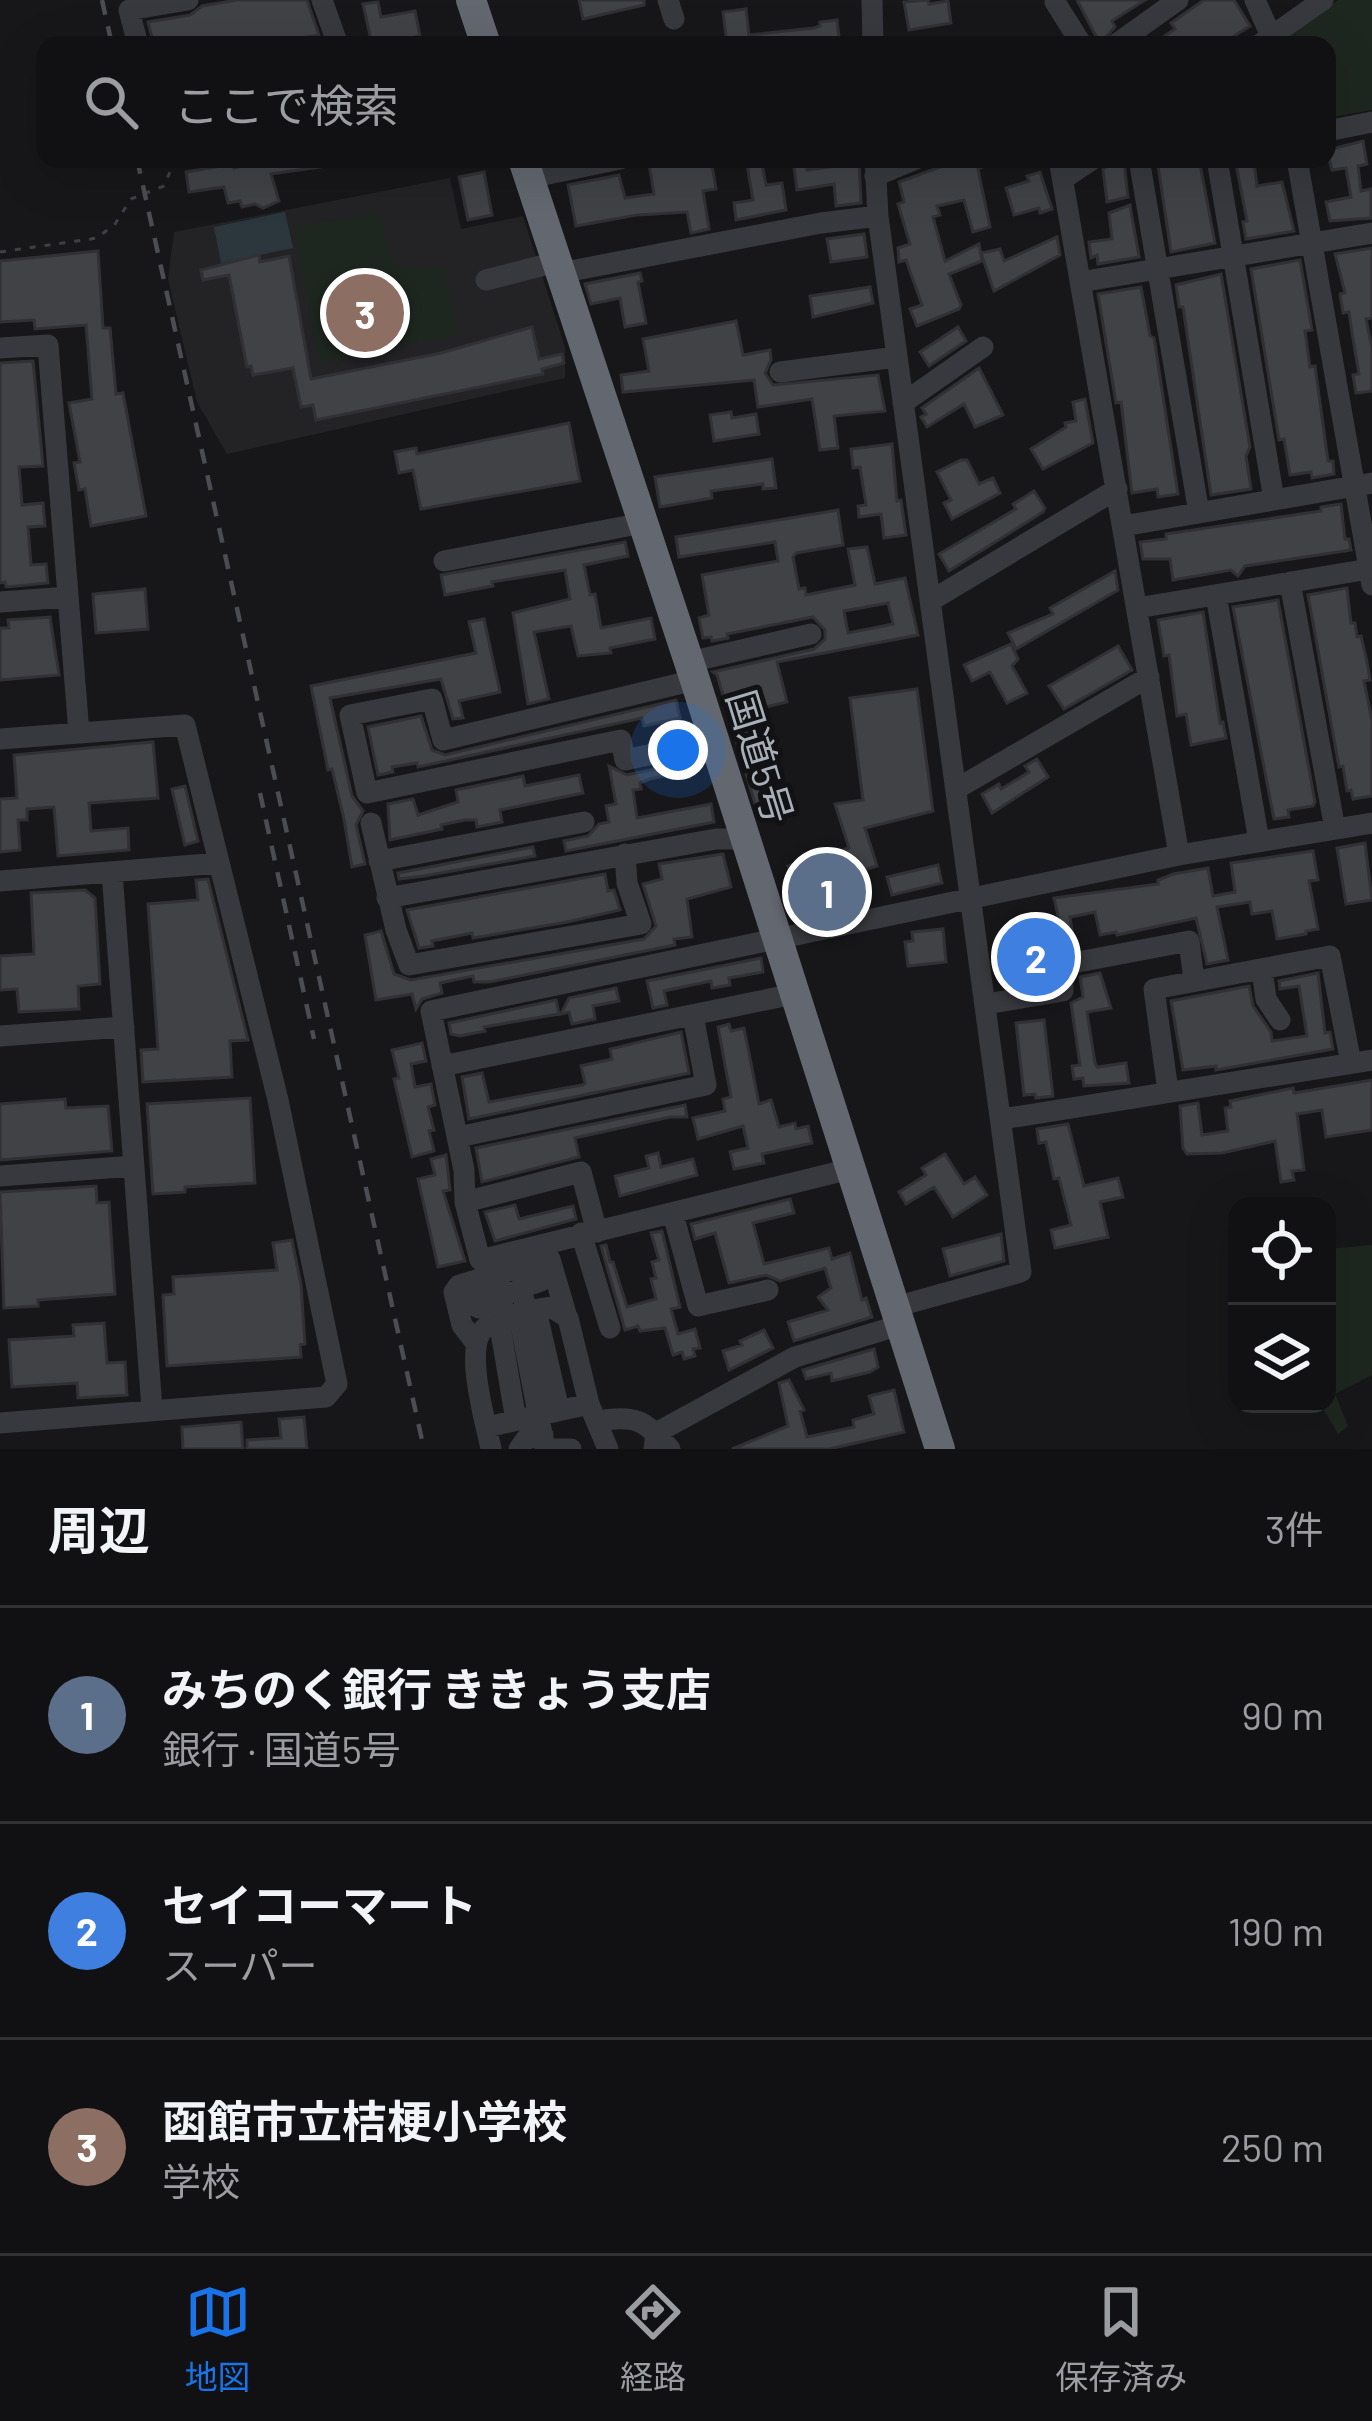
<!DOCTYPE html>
<html lang="ja">
<head>
<meta charset="utf-8">
<style>
	body { margin:0; font-family:Barlow,"Noto Sans JP",sans-serif; background:#1a1a1c; color:#f1f3f6 }
	.controls { position:absolute; right:36px; bottom:36px; display:grid; overflow:hidden; border-radius:24px; box-shadow:0 12px 48px #0002 }
	.controls button { width:108px; height:108px; display:grid; place-items:center; padding:0; border:0; border-bottom:3px solid #303133; background:#111113; color:#f1f3f6; font:60px sans-serif }
	.you { position:absolute; left:678px; top:750px; width:42px; height:42px; margin:-30px; border:9px solid #fff; border-radius:50%; background:#1a73e8; box-shadow:0 0 0 18px #1a73e833 }
	.badge { display:grid; place-items:center; width:78px; height:78px; border-radius:50%; background:#1a73e8; color:#fff; font-size:39px; font-weight:700 }
	.pin { position:absolute; translate:-50% -50%; border:6px solid #fff; box-shadow:0 3px 12px #0006 }
	.list { margin:0; padding:0; list-style:none }
	h2 { display:flex; justify-content:space-between; align-items:center; height:156px; margin:0; padding:0 48px; font-size:51px }
	h2 small { font-size:39px; font-weight:400; color:#9c9da0 }
	.list li { display:grid; grid-template-columns:78px 1fr auto; gap:36px; align-items:center; box-sizing:border-box; height:216px; padding:0 48px; border-top:3px solid #303133 }
	.list b { display:block; font-size:45px; white-space:nowrap }
	.list p { margin:0; font-size:39px; white-space:nowrap; color:#9c9da0 }
	.list em { font-size:39px; font-style:normal; color:#9c9da0 }
	.icon { flex:none; width:66px; height:66px; fill:none; stroke:currentColor; stroke-width:2; stroke-linecap:round; stroke-linejoin:round }
	.map { position:relative; flex:none; width:1372px; height:1449px; overflow:hidden }
	.search { position:absolute; background:#111113; box-shadow:0 12px 48px #0002; left:36px; right:36px; top:36px; height:132px; display:flex; align-items:center; gap:30px; box-sizing:border-box; padding:0 42px; border-radius:24px; color:#9c9da0; font-size:45px }
	.sheet { height:804px; background:#111113 }
	nav { display:flex; justify-content:space-around; align-items:center; box-sizing:border-box; height:168px; border-top:3px solid #303133; background:#111113; font-size:33px; color:#9c9da0 }
	nav a { display:grid; justify-items:center; gap:6px }
	nav .on { color:#1a73e8 }
	.map>svg:first-child { display:block }
</style>
</head>
<body>
<div class="map">
<svg width="1372" height="1449" viewBox="0 0 1372 1449">
	<rect width="100%" height="100%" fill="#171719"/>
	<!-- built -->
	<path fill="#232326" d="M450 178 461 229 523 216 565 347V378L227 454 197 402 168 279 174 232Z"/>
	<!-- green -->
	<path fill="#1e271f" d="M1338 0H1372V110L1327 118V45H1288L1292 32Z
		M379 212 396 268 444 267 458 335 320 362 294 227Z
		M1372 1245V1375L1335 1394 1348 1426 1338 1434 1320 1404H1327V1249Z"/>
	<!-- water -->
	<path fill="#2c373d" d="M285 212 293 248 221 263 214 227Z"/>
	<!-- building -->
	<path fill="#414246" stroke="#313135" stroke-width="3" fill-rule="evenodd" d="M237 0H307L319 35 289 40 290 44 283 45H154L148 22 190 15 202 6Z
		M579 0H644V5L583 19Z
		M928 0 929 4 948 1 951 23 909 30 904 2Z
		M1077 0H1145L1112 21 1115 27 1100 44Z
		M1204 0H1234L1250 26 1220 45H1151L1175 29 1171 23Z
		M378 2 381 17 415 11 420 36 388 42 389 45H372L363 4Z
		M746 9 749 35 814 28 820 26V22L837 20 840 45H727L723 12Z
		M1363 141 1367 164 1358 166 1361 191 1371 189V218L1330 221 1326 202 1351 197 1346 168 1332 170 1327 150Z
		M255 159H326L327 166 271 174 279 201 263 208 255 204 242 207 240 201 228 203 224 187 189 192 186 172 233 164 234 168 256 163Z
		M648 159H711L716 189 703 191 709 229 691 233 687 212 637 215 576 226 568 185 619 175 625 198 654 194Z
		M746 159H761L766 185 782 183 786 210 736 220 734 203 753 200Z
		M793 159H806L807 170 830 167 829 163 859 160 861 203 836 206 834 184 797 190Z
		M962 159H1000L978 169 990 227 973 232 964 200 937 206 940 215 933 217 945 261 979 244 982 261 949 274 961 305 959 309 917 326 910 309 922 305 906 260 899 262 898 248 910 244 898 204 904 202 899 182Z
		M1157 159H1199L1215 243 1171 252Z
		M1124 162 1128 197 1107 202 1103 170 1107 165Z
		M1254 162 1257 186 1282 182 1294 231 1246 239 1243 222 1247 221 1236 164Z
		M484 172 492 215 468 220 459 177Z
		M1040 172 1052 209 1040 213 1039 208 1014 215 1006 188 1029 181 1027 176Z
		M1130 205 1139 257 1098 264 1097 255 1091 258 1089 242 1112 239 1109 213Z
		M864 234 867 257 831 262 827 239Z
		M1057 237 1060 255 994 291 981 253 1000 249 1004 261Z
		M1372 248V318L1366 319 1372 348V391L1356 393 1353 375 1359 374 1353 339 1349 312 1343 313 1340 294 1345 293 1335 254Z
		M98 251 103 328H110L116 394 123 393 146 516 91 526 85 489 79 490 74 463 80 462 69 403 92 399 86 325 35 329 34 320 0 322V261Z
		M259 255 260 262 289 256 311 379 441 353 532 327 539 359 562 354 564 363 542 369 543 374 316 420 313 405 301 407 293 368 253 375 251 366 247 367 229 275 203 280 201 270Z
		M1300 260 1312 330 1305 331 1310 367 1315 366 1328 461H1333L1334 474 1312 478 1311 472 1290 475 1284 439 1279 440 1251 269Z
		M640 273 642 281 638 282 646 323 625 327 620 298 591 304 585 284Z
		M1221 274 1250 447 1246 456 1251 489 1211 495 1183 307H1179L1176 285Z
		M870 287 873 303 813 317 810 296Z
		M1141 287 1150 336 1154 338 1178 494 1158 497 1157 489 1132 493 1121 402 1116 403 1098 294Z
		M736 321 743 355 770 350 771 360 765 373 773 385 878 375 885 411 834 416 838 448 820 450 812 399 758 407 754 380 623 392 621 375 649 371 643 339Z
		M958 327 966 341 929 366 920 352Z
		M33 361 43 466 19 467 22 505 43 503 45 526 28 527 31 565 46 564 48 583 6 587 5 582 0 583V363Z
		M979 368 1003 415 975 427 964 404 927 427 921 417 926 414 922 408Z
		M1085 399 1093 443 1043 469 1031 449 1066 427 1065 423 1076 421 1073 402Z
		M731 412 732 418 756 414 759 434 714 441 710 415Z
		M569 423 580 481 421 509 413 470 399 473 395 452 416 448 417 454Z
		M892 444 897 501 901 500 906 535 884 538 881 514 859 517 858 506 866 505 860 467 853 468 851 449Z
		M772 459 776 488 763 489V484L711 491 712 498 660 507 655 477Z
		M961 460H967L979 484 993 478 1000 493 952 519 944 503 951 500 937 472Z
		M1034 491 1045 508 1043 512 949 571 939 554 1016 509 1013 504Z
		M1341 504 1345 539H1349L1351 550 1245 566 1238 576 1231 570 1173 580 1170 559H1143L1140 542 1166 539V534L1321 511V507Z
		M838 510 843 545 796 553 793 557 799 589 805 588 806 595 855 585 848 549 867 547 875 584 905 578 918 635 777 662 787 702 753 710 762 742 773 738 778 756 763 761 778 808 758 814 717 675 713 672 814 649 825 639V630L813 617 727 634 728 638 712 641 711 637 703 638 699 618 709 615 702 575 778 561 775 542 679 557 676 537ZM888 603 893 624 848 633 844 611Z
		M625 542 628 556 584 565 590 595 595 594 601 628 651 618 655 639 610 648 611 653 578 656 571 626 534 632 549 699 528 704 513 613 570 599 565 570 492 582 493 586 445 595 441 575Z
		M1115 571 1118 590 1016 649 1008 633 1053 614 1050 608Z
		M1347 588 1351 623H1355L1357 637 1361 636 1367 662 1370 680 1364 681 1372 721V796L1353 799 1351 790 1347 791 1343 766 1339 767 1308 595Z
		M145 589 148 629 96 633 93 594Z
		M1278 600 1315 802 1313 806 1288 810 1289 817 1274 819 1233 607Z
		M1203 612 1220 723 1223 722 1226 738 1191 745 1186 714 1177 716 1169 655 1164 656 1158 620Z
		M50 617 59 675 0 680V628H9L8 620Z
		M484 619 500 692 459 701 463 718 453 719 441 679 330 698 352 796 363 811 356 825 365 864 352 867 344 819 332 769 328 770 311 686 476 653 469 622Z
		M1011 644 1018 659 1012 666 1027 693 1007 703 990 672 972 681 964 665Z
		M1118 646 1132 670 1064 709 1049 686Z
		M917 689 933 811 865 828 877 866 795 891 788 866 849 848 835 804 863 800 850 698Z
		M676 700 680 718 644 726 642 718 418 767 417 763 392 767 393 772 378 775 368 727 421 716 432 750 445 755Z
		M153 742 158 798 89 803 91 831 128 828 129 850 58 856 54 807 27 809V820H18L20 850 0 852V799L17 798 14 755Z
		M1037 759 1048 777 992 813 982 794 999 784 1001 789 1029 772 1025 766Z
		M682 763 683 772 650 779 640 783 641 789 633 790 637 818 711 804 714 822 566 851 564 841 588 836 599 824 609 822 606 806 616 804 609 766 627 775Z
		M579 775 583 793 500 810 502 822 477 827 476 820H465L441 825 442 829 390 840 388 804 413 799 418 815 458 802 456 790 523 776 525 786Z
		M185 786 198 841 185 845 172 789Z
		M1365 843 1372 900 1346 904 1337 848Z
		M533 847 535 856 424 876 399 879 398 873Z
		M1313 851 1318 880 1309 881 1318 929 1306 931V934L1277 939 1272 911 1252 914 1250 902 1217 907 1228 960 1207 964 1196 918 1117 935 1116 932 1100 935 1095 912 1070 917 1074 943 1047 947V977L1026 980 1020 938 1057 933 1055 926 1060 925 1054 898 1158 884V880L1173 874 1208 868 1213 896 1235 892 1231 863Z
		M723 854 731 887 687 899 692 937 674 939 675 945 489 982H474L473 976 440 983 442 993 422 999 416 1009 412 994 376 1000 365 935 381 931 394 974 411 980 644 939 656 926 643 884 662 879 659 864Z
		M938 865 942 883 892 895 887 877Z
		M605 874 608 891 614 890 620 910 567 922 473 938 472 933 432 941 433 946 419 948 407 910Z
		M208 879 248 1040 230 1041 232 1077 143 1082 141 1050 158 1049 148 904 198 900 196 880Z
		M85 890 95 898 100 984 78 986 79 1009 19 1012 17 989 0 990V956L34 954 31 893Z
		M943 929 946 962 908 966 905 942 913 941 912 932Z
		M761 958 763 972 729 978 730 985 712 988 711 981 664 991 667 1005 653 1008 647 981Z
		M1100 973 1111 1008 1087 1012 1095 1063 1097 1067 1126 1063 1129 1083 1084 1086 1083 1078 1074 1079 1072 1066 1080 1065 1071 1003 1083 997 1080 977Z
		M1318 973 1325 1033 1330 1032 1333 1049 1216 1070V1066L1183 1070 1171 1001 1249 986 1253 1006 1271 1032 1272 1041 1307 1036 1299 986 1280 989 1279 981Z
		M616 988 619 1001 593 1006 595 1019 572 1024 569 1012 561 1014 569 998Z
		M556 1000 559 1014 484 1027 485 1031 460 1036 451 1034 449 1023Z
		M1044 1020 1053 1096 1036 1098 1035 1094 1024 1095 1016 1023Z
		M729 1024 731 1031 744 1028 759 1104 771 1100 779 1127 795 1123 796 1129 808 1126 812 1143 762 1154 764 1163 734 1169 730 1152 748 1148 743 1126 698 1139 693 1118 725 1111 723 1099 731 1097 718 1027Z
		M681 1032 689 1073 469 1119 462 1077 482 1073 489 1102 582 1085 585 1083 581 1066 612 1059 610 1049Z
		M422 1043 426 1061 411 1064 415 1087 431 1084 435 1105 428 1107 434 1130 429 1131 434 1151 412 1157 394 1079 399 1078 392 1050Z
		M1372 1080V1130L1326 1137 1322 1110 1297 1114 1304 1170 1292 1171 1294 1180 1281 1182 1275 1141 1222 1153 1187 1154 1183 1148 1180 1106 1198 1103 1202 1135 1228 1131 1225 1108 1231 1107 1230 1101 1293 1088 1294 1093Z
		M250 1098 255 1183 185 1187V1192L153 1194 147 1104Z
		M65 1099 66 1108 108 1106 112 1151 0 1160V1104Z
		M685 1105 687 1117H670L575 1138 579 1157 482 1182 476 1148Z
		M1068 1124 1084 1186 1118 1178 1123 1197 1100 1202 1108 1237 1055 1248 1051 1230 1071 1225 1059 1178 1054 1179 1046 1142 1039 1143 1037 1129Z
		M658 1153 661 1167 693 1159 697 1175 620 1196 615 1176 649 1168 646 1156Z
		M945 1154 964 1184 975 1177 987 1195 953 1217 934 1187 906 1204 899 1192 926 1175 922 1168Z
		M446 1155 450 1190 443 1191 465 1261 438 1267 418 1179 435 1175 431 1159Z
		M96 1186 97 1203 109 1202 115 1294 38 1300V1306L4 1308 0 1192Z
		M790 1199 794 1213 753 1223 764 1264 829 1248 832 1259 850 1253 862 1300 866 1298 872 1317 794 1341 788 1322 828 1310 818 1297 831 1288 825 1268 780 1281 766 1275 729 1283 715 1233 695 1239 691 1224Z
		M515 1205 519 1219 573 1206 576 1219 495 1241 485 1212Z
		M662 1231 680 1307 671 1309 678 1334 695 1329 700 1348 693 1349 695 1356 684 1359 682 1352 673 1355 665 1328 640 1331 638 1326 625 1330 601 1246 606 1245 610 1262H613L627 1307 656 1299 651 1279 656 1278 652 1262 659 1260 651 1233Z
		M1001 1234 1004 1261 950 1276 943 1249Z
		M292 1240 301 1285 305 1344 300 1345 301 1357 167 1366 163 1295 174 1294 173 1277 277 1270 273 1243Z
		M104 1323 107 1363 125 1362 127 1395 78 1398 77 1383 12 1387 9 1340 74 1336 73 1325Z
		M764 1330 773 1348 729 1370 723 1351 742 1345 740 1341Z
		M874 1349 878 1367 870 1372 832 1381 831 1373 806 1379 803 1370Z
		M789 1380 804 1410 800 1411 807 1437 854 1427 853 1420 874 1414 869 1396 894 1390 904 1432 829 1449H732L788 1426 779 1383Z
		M304 1417 307 1449H247V1440L281 1438 279 1419Z
		M241 1422 243 1449H183L182 1427Z"/>
	<g fill="none" stroke-linecap="round" stroke-linejoin="round">
		<!-- path -->
		<path stroke="#3e4045" stroke-width="3" stroke-dasharray="6 9" stroke-linecap="butt" d="M0 252 97 238 115 224 131 199 164 186 172 167 171 159"/>
		<!-- minor -->
		<path stroke="#38393e" stroke-width="21" d="M322 0 338 45
			M668 0 674 19
			M872 0 873 45
			M1255 0 1275 45
			M1055 2 1082 45
			M138 45 129 10 188 0
			M1115 45 1178 0
			M1259 45 1323 0
			M1327 131 1372 122
			M875 159 878 216 1021 1272 895 1307
			M1059 159 1179 855
			M1139 159 1199 513
			M1217 159 1274 500
			M1297 159 1372 585
			M875 176 916 159
			M529 178 620 159
			M1063 179 1093 159
			M560 273 821 223 878 216
			M486 280 556 262
			M1080 282 1372 233
			M0 348 48 345 79 733
			M780 372 897 357
			M903 403 983 347
			M1123 526 1372 483
			M444 561 643 523
			M1290 582 1335 829
			M1216 595 1259 841
			M932 600 1117 489
			M0 602 68 597
			M1137 608 1369 569
			M689 662 811 634
			M695 680 443 740 432 699 350 715 367 793 621 740 625 760 713 741
			M0 739 185 725 278 1100 337 1384 326 1397 0 1423
			M958 788 1149 677
			M371 823 396 930 409 965 641 924 627 883 625 854
			M379 861 584 822
			M112 872 152 1409
			M0 881 219 863
			M387 898 716 839H744
			M1262 969 1266 999 1280 1020
			M986 1004 1063 991 1062 965 1189 941 1194 981
			M0 1036 124 1027
			M442 1066 794 994
			M1168 1091 1154 989 1330 956 1351 1063
			M1002 1119 1372 1060
			M458 1137 706 1085 693 1015
			M850 1169 480 1260 465 1202 464 1170 431 1011 1179 855 1372 823
			M0 1176 134 1166
			M465 1202 581 1172 597 1232
			M673 1214 698 1306 768 1290
			M581 1233 610 1328
			M486 1293 494 1284 502 1286 506 1293 503 1300 495 1303 476 1289 469 1293 468 1302 479 1308 488 1299
			M536 1310 559 1410
			M528 1313 520 1288 541 1281 536 1264
			M519 1315 545 1449
			M499 1321 516 1420
			M475 1342 462 1325 454 1292 459 1285 550 1259 566 1314
			M596 1421C637 1415 643 1419 670 1449
			M487 1427 589 1404
			M491 1449C486 1423 462 1344 486 1327 501 1315 533 1310 551 1307L568 1318 589 1404 608 1449
			M519 1449 526 1439 543 1435
			M547 1449H571
			M654 1449 656 1433 795 1357 900 1325"/>
		<!-- highway -->
		<path stroke="#63676f" stroke-width="30" d="M471 0 486 45
			M523 159 695 680 940 1449"/>
		<!-- rail -->
		<path stroke="#4b4d53" stroke-width="4.5" stroke-dasharray="15 12" stroke-linecap="butt" d="M102 0 112 45
			M137 159 424 1449
			M260 793 314 1039"/>
	</g>
	<g text-anchor="middle" stroke-width="10" stroke-linejoin="round" paint-order="stroke">
		<!-- street labels -->
		<g font-size="39" fill="#a8afb9" stroke="#121214">
			<text transform="translate(760 757) rotate(73)" y="14">国道5号</text>
		</g>
	</g>
</svg>
<div class="controls">
<button><svg class="icon" aria-label="locate" viewBox="0 0 24 24"><circle cx="12" cy="12" r="6"/><path d="M12 2v4M12 18v4M2 12h4M18 12h4"/></svg></button>
<button><svg class="icon" aria-label="layers" viewBox="0 0 24 24"><path d="M12 4l9 5-9 5-9-5zM3 14l9 5 9-5"/></svg></button>
</div>
<div class="you"></div>
<div class="pin badge" style="left:827px;top:892px;background:#5c6f8a">1</div>
<div class="pin badge" style="left:1036px;top:957px;background:#3f7fe0">2</div>
<div class="pin badge" style="left:365px;top:313px;background:#8d6e63">3</div>
<div class="search"><svg class="icon" aria-label="search" viewBox="0 0 24 24"><circle cx="10" cy="10" r="6"/><path d="M15 15l6 6"/></svg>ここで検索</div>
</div>
<section class="sheet">
<h2>周辺<small>3件</small></h2>
<ul class="list">
<li><span class="badge" style="background:#5c6f8a">1</span><div><b>みちのく銀行 ききょう支店</b><p>銀行 · 国道5号</p></div><em>90 m</em></li>
<li><span class="badge" style="background:#3f7fe0">2</span><div><b>セイコーマート</b><p>スーパー</p></div><em>190 m</em></li>
<li><span class="badge" style="background:#8d6e63">3</span><div><b>函館市立桔梗小学校</b><p>学校</p></div><em>250 m</em></li>
</ul>
</section>
<nav>
<a class="on"><svg class="icon" aria-label="map" viewBox="0 0 24 24"><path d="M3 6l6-2 6 2 6-2v14l-6 2-6-2-6 2zM9 4v14M15 6v14"/></svg>地図</a>
<a><svg class="icon" aria-label="directions" viewBox="0 0 24 24"><path d="M12 3l9 9-9 9-9-9zM9 14v-3h6M13 9l2 2-2 2"/></svg>経路</a>
<a><svg class="icon" aria-label="saved" viewBox="0 0 24 24"><path d="M7 4h10v16l-5-4-5 4z"/></svg>保存済み</a>
</nav>
</body>
</html>
